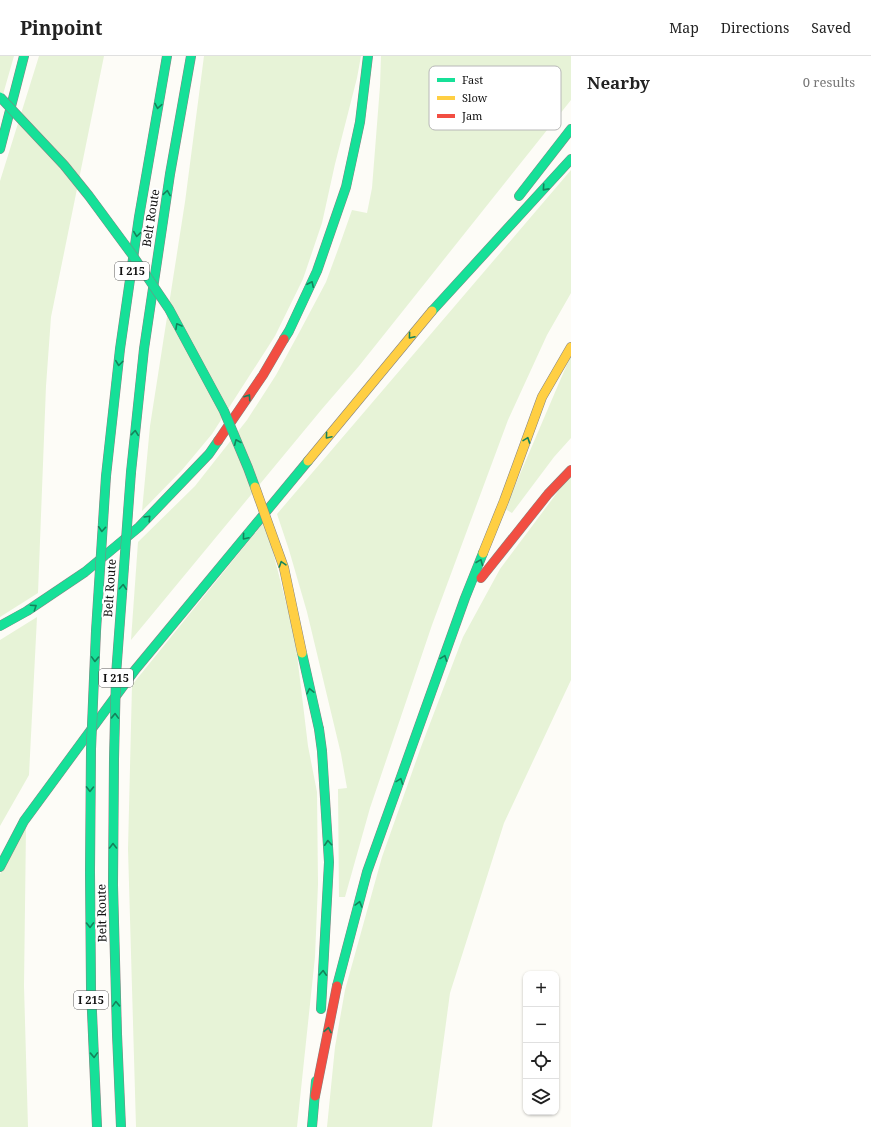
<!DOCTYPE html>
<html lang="en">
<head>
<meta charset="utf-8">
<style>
	body { margin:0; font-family:"Noto Serif",serif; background:#f6f6f6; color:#222 }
	.controls { position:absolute; right:12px; bottom:12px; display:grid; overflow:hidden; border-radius:8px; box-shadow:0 1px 3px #0004 }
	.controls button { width:36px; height:36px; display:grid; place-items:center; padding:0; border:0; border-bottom:1px solid #e0e0e0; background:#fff; color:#222; font:20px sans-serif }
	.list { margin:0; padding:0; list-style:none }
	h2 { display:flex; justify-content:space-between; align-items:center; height:52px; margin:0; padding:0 16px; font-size:17px }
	h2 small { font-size:13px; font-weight:400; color:#767676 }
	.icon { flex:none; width:22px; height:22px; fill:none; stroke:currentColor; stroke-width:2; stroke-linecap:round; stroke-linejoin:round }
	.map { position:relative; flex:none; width:571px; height:1071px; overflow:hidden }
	header { display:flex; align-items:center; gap:24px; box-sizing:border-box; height:56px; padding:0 20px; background:#fff; border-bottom:1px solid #e0e0e0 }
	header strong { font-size:19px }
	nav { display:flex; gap:22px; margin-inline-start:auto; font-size:14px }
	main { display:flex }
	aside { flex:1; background:#fff }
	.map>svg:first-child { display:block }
</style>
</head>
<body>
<header>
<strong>Pinpoint</strong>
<nav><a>Map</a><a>Directions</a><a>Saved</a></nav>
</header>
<main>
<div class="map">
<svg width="571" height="1071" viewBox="0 0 571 1071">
	<rect width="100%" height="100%" fill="#fdfcf7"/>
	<!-- green -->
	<path fill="#e7f3d7" d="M0 0H14L0 49Z
		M39 0H104L51 261 46 330 38 537 0 561V125Z
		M204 0H361L357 22 335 108 322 167 303 223 275 280 212 378 182 414 142 455 150 370 185 146Z
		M381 0H571V44L359 310 322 353 131 584 138 486 195 430 247 364 276 319 300 275 326 226 340 188 352 154 367 157 372 132 380 30Z
		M571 114V237L547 279 508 364 432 569 370 752 345 841H339L338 733 347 732 341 698 307 556 289 494 277 458Z
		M571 299V382L554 401 512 457 505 453Z
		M571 418V624L504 767 450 937 432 1071H327L335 991 345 934 382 801 421 691 463 581 500 513Z
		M265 465 295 582 308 690 317 736 318 828 315 901 297 1071H136L128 793 132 629Z
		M37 561 29 719 0 770V584Z
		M26 771 24 930 28 1071H0V818Z"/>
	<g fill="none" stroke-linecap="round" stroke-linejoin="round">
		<!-- fast casing -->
		<g stroke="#858482" stroke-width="10">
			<path id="fast" d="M0 93 24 0
				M519 140 571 73
				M432 255 571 103
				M284 283 289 275 317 215 346 131 360 66 368 0
				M131 416 144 293 170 118 191 0
				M106 420 120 293 139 161 167 0
				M0 570 27 555 85 516 139 471 209 398 218 385
				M319 673 322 695 329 806 321 953
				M0 811 24 765 135 614 308 405
				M90 816 91 933 97 1071
				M113 829 117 978 121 1071
				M337 930 367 816 465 542 483 497
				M312 1071 316 1025"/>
		</g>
		<!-- slow casing -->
		<g stroke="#858482" stroke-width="10">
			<path id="slow" d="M308 405 432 255
				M483 497 504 445 542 341 571 291"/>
		</g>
		<!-- jam casing -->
		<g stroke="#858482" stroke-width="10">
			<path id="jam" d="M218 385 263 319 284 283
				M481 522 548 438 571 414
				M315 1040 337 930"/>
		</g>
		<!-- fast -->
		<use href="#fast" stroke="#16e098" stroke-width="9"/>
		<!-- slow -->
		<use href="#slow" stroke="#ffcf43" stroke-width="9"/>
		<!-- jam -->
		<use href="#jam" stroke="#f24e42" stroke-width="9"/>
		<!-- fast-bridge casing -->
		<g stroke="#858482" stroke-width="10" stroke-linecap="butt">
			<path id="fast-bridge" d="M0 41 64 109 89 140 131 197 169 253 224 355 248 412 255 431
				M302 597 319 673
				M90 816 91 693 96 575 106 420
				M113 829 114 703 116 619 131 416"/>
		</g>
		<!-- slow-bridge casing -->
		<g stroke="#858482" stroke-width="10" stroke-linecap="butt">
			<path id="slow-bridge" d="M255 431 284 512 302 597"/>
		</g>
		<!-- fast-bridge -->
		<use href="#fast-bridge" stroke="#16e098" stroke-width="9"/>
		<!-- slow-bridge -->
		<use href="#slow-bridge" stroke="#ffcf43" stroke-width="9"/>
	</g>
	<!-- one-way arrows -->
	<defs><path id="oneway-chevron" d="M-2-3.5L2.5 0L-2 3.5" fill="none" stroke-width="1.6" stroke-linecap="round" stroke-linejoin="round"/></defs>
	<g stroke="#14835b">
		<use href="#oneway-chevron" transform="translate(158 50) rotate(100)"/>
		<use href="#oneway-chevron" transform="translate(545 132) rotate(132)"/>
		<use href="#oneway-chevron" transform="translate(167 137) rotate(-81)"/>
		<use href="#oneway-chevron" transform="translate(137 178) rotate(98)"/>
		<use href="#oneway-chevron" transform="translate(311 228) rotate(-65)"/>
		<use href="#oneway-chevron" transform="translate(178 270) rotate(-119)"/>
		<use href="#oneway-chevron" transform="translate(411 280) rotate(130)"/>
		<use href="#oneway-chevron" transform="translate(119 307) rotate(97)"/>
		<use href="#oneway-chevron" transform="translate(248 341) rotate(-56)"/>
		<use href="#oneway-chevron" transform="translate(135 377) rotate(-84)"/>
		<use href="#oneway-chevron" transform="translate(328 380) rotate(130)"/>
		<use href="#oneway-chevron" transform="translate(527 384) rotate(-70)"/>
		<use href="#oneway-chevron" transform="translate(237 386) rotate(-113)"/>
		<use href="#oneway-chevron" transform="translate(148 462) rotate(-46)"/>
		<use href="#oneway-chevron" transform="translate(102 473) rotate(94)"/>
		<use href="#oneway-chevron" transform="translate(245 481) rotate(130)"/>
		<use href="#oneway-chevron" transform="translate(480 506) rotate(-68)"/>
		<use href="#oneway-chevron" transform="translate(282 508) rotate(-108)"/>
		<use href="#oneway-chevron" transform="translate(123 531) rotate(-86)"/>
		<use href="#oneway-chevron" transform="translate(34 551) rotate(-34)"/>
		<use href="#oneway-chevron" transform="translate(444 602) rotate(-70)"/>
		<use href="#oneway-chevron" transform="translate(95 603) rotate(92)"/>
		<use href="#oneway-chevron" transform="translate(310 635) rotate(-102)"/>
		<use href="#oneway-chevron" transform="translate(115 660) rotate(-88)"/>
		<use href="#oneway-chevron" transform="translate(400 725) rotate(-70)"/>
		<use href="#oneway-chevron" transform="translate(90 733) rotate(91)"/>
		<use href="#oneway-chevron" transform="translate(328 787) rotate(-94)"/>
		<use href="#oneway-chevron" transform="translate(113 790) rotate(-90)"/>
		<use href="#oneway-chevron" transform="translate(359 848) rotate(-75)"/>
		<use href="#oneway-chevron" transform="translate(90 869) rotate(89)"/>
		<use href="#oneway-chevron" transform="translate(323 917) rotate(-87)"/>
		<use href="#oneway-chevron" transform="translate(116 948) rotate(-92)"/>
		<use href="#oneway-chevron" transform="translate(328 974) rotate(-79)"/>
		<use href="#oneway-chevron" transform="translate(94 999) rotate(88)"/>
	</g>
	<g text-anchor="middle" stroke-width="4" stroke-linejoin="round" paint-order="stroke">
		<!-- shield labels -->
		<g fill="#fff" stroke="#585858" stroke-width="1">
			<rect x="115" y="206" width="34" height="18" rx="3"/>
			<rect x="99" y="613" width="34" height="18" rx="3"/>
			<rect x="74" y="935" width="34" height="18" rx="3"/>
		</g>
		<g font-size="11" font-weight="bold" fill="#111">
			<text x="132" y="219">I 215</text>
			<text x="116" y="626">I 215</text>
			<text x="91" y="948">I 215</text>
		</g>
		<!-- street labels -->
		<g font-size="12" fill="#111" stroke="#fff">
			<text transform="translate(151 162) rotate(-81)" y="4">Belt Route</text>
			<text transform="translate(110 532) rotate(-86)" y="4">Belt Route</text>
			<text transform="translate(102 857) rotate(-91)" y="4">Belt Route</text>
		</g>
	</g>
	<!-- legend -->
	<rect x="429" y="10" width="132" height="64" rx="6" fill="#fff" stroke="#b8b8b8" stroke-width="1"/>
	<rect x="437" y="22" width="18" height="4" fill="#16e098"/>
	<rect x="437" y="40" width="18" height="4" fill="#ffcf43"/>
	<rect x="437" y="58" width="18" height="4" fill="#f24e42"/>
	<g font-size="11" fill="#111">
		<text x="462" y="28">Fast</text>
		<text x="462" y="46">Slow</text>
		<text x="462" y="64">Jam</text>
	</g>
</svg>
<div class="controls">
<button>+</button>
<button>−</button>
<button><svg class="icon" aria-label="locate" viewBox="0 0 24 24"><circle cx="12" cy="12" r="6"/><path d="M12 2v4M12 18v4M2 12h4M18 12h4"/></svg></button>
<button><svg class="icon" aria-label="layers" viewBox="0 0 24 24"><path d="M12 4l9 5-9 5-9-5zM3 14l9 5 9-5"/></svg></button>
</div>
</div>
<aside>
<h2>Nearby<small>0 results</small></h2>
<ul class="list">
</ul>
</aside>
</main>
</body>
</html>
